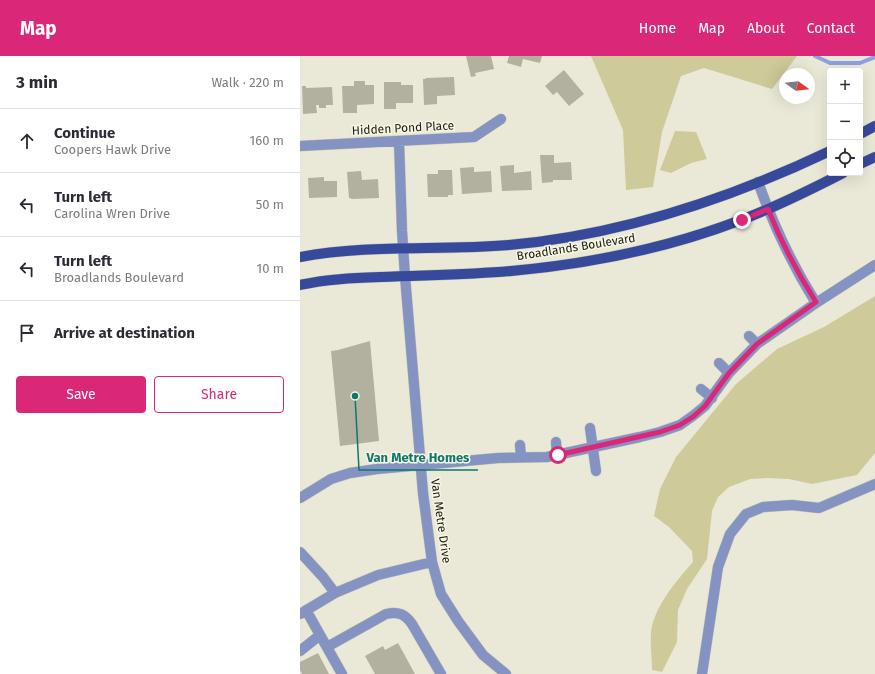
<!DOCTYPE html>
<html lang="en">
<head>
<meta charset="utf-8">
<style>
	body { margin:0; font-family:"Fira Sans",sans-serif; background:#f7f7f7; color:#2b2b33 }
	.controls { position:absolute; right:12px; top:12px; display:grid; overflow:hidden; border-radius:4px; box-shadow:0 4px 16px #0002 }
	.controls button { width:36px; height:36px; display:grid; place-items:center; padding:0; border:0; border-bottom:1px solid #e1e1e2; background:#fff; color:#2b2b33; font:20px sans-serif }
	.compass { position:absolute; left:479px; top:12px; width:36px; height:36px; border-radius:50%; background:#fff; box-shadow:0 4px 16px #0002; rotate:105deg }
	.stop { position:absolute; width:12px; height:12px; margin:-9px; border:3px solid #db2777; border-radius:50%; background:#fff }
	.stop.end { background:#db2777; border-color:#fff; box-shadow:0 1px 4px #0008 }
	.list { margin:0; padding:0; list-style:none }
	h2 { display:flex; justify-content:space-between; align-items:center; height:52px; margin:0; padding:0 16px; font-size:17px }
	h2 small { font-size:13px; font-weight:400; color:#7c7c81 }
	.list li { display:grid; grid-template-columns:26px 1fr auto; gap:12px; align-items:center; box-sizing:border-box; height:64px; padding:0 16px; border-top:1px solid #e1e1e2 }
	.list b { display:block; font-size:15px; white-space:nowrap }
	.list p { margin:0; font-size:13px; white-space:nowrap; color:#7c7c81 }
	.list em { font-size:13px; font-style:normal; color:#7c7c81 }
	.actions { display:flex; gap:8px; padding:12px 16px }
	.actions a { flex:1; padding:9px 0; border:1px solid #db2777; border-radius:4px; text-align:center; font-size:14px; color:#db2777 }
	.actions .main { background:#db2777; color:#fff }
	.icon { flex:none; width:22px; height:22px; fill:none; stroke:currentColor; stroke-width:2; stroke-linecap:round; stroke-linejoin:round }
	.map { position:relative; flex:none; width:575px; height:618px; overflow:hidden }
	header { display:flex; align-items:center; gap:24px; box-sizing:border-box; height:56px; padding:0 20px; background:#db2777; color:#fff }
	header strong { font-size:19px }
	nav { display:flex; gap:22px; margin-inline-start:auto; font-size:14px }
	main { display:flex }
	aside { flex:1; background:#fff }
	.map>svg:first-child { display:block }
</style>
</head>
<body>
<header>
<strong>Map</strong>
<nav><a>Home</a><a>Map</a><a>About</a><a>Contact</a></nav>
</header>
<main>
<aside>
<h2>3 min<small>Walk · 220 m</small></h2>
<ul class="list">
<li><svg class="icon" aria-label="ahead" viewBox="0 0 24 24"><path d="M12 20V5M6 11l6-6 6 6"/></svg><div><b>Continue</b><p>Coopers Hawk Drive</p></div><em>160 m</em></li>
<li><svg class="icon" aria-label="left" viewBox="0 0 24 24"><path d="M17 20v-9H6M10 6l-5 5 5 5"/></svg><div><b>Turn left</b><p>Carolina Wren Drive</p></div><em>50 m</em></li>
<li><svg class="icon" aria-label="left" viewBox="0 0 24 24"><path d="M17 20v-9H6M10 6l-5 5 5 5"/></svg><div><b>Turn left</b><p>Broadlands Boulevard</p></div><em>10 m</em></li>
<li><svg class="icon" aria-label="arrive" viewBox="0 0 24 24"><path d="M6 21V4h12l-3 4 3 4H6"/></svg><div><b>Arrive at destination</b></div></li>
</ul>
<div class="actions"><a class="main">Save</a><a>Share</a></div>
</aside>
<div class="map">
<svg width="575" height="618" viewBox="0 0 575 618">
	<rect width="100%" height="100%" fill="#eae9d7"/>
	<!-- green -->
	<path fill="#ceca99" d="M291 0H497L472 33 404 12 381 20 362 76 353 131 326 134 323 74Z
		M375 75 396 76 407 103 391 107 371 117 360 114Z
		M575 240V397L557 419 512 428 489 423 467 422 450 423 429 431 418 441 412 455 407 503 387 533 378 554 377 586 362 616 352 614C352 602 350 589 351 577 353 552 377 524 393 506L392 495 369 471 354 460 360 433 376 401 436 328 477 293 524 271Z"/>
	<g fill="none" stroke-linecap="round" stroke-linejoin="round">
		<!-- stream -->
		<path stroke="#8da1e2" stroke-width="4" d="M515 0 530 7H560L575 1"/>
	</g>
	<!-- building -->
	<path fill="#b2b1a0" d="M166 0H191L194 13 175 17 176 20 171 21Z
		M209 0H242L240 7 223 3 221 11 207 7Z
		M264 14 284 38 269 50 257 36 253 39 245 30Z
		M154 21 155 39 137 40V48L124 49 123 23H126L125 22Z
		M54 25H65V29H74V48L57 49V57H43L42 30H54Z
		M84 26H101V29H113V47H96V53H84Z
		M2 30H6V32L32 31 33 49H26V52H19V49H16L17 57 3 58Z
		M240 99H254V107L271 106 272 124H253V126L242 127Z
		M214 109V117L231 115 232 134 202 135 200 110Z
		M174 111V116L191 115 192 136 162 138 160 112Z
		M138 114H152L153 139H148V141H128L127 118H138Z
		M61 115 62 124 78 123 79 142 51 143V142H49L47 116Z
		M24 121V125H37V141L9 142 8 122Z
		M70 285 79 385 40 390 31 295 38 294Z
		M98 587 115 618H75L65 600 83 590 85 594Z
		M18 597 29 618H2L0 614V606Z"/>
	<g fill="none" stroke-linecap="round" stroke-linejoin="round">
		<!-- minor casing -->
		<g stroke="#c5c4b4" stroke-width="11">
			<path id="minor" d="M99 85 102 175 105 220 123 437 132 506 141 538 158 565 183 599 206 618
				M0 90 174 81 201 63
				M458 126C474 171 491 207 516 247
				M449 280 457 288
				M419 307 429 317
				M401 333 412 342
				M290 372 296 415
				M256 386 257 399
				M220 389 221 401
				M0 442 31 423 50 417 77 413 198 402 247 401 340 381 360 376 380 369 394 359 405 350 429 317 457 288 516 247 575 209
				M0 496 23 521 35 537 78 519 132 506
				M6 554 42 618
				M0 558 35 537
				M27 591 86 558C98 555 105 558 112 568L141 618
				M0 595 20 579
				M402 618 418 511 430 478 446 458 463 451 492 449 519 452 575 428"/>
		</g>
		<!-- major casing -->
		<g stroke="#c5c4b4" stroke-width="11">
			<path id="major" d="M560 78 575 70
				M560 108 575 101
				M0 201C69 188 139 195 209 189 321 179 429 143 530 95
				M0 229C26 223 54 222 81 221 125 219 168 219 211 215 289 208 368 192 441 164 476 151 510 134 543 117"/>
		</g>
		<!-- minor -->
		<use href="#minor" stroke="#8493c1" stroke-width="10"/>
		<!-- major -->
		<use href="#major" stroke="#37499b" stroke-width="10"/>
	</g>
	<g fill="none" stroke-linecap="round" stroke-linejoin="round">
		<!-- route -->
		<path stroke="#db2777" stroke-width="5" d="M258 399 360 376 380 369 394 360 405 350 429 317 457 288 516 246C497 216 481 186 468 153L442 164"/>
	</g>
	<g text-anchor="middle" stroke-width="3" stroke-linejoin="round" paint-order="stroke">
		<!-- street labels -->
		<g font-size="12" fill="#1c1b15" stroke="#f7f6e4">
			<text transform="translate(103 72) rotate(-3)" y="4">Hidden Pond Place</text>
			<text transform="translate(276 191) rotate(-9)" y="4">Broadlands Boulevard</text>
			<text transform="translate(141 465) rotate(82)" y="4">Van Metre Drive</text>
		</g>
	</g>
	<!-- callouts -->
	<path fill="none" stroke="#0f766e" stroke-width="1.5" d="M55 340L59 414H178"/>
	<circle fill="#0f766e" stroke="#f7f6e4" stroke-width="1.5" cx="55" cy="340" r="4"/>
	<g font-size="13" text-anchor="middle" font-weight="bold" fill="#0f766e" stroke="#f7f6e4" stroke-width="3" stroke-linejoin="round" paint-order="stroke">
		<text x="118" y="406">Van Metre Homes</text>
	</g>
</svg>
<div class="controls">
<button>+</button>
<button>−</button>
<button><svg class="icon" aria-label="locate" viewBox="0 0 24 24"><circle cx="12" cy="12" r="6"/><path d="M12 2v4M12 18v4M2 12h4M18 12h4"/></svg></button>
</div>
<svg class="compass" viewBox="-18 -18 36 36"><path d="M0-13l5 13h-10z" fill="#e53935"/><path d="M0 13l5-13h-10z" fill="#7c7c81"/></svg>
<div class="stop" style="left:258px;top:399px"></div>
<div class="stop end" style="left:442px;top:164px"></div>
</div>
</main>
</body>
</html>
